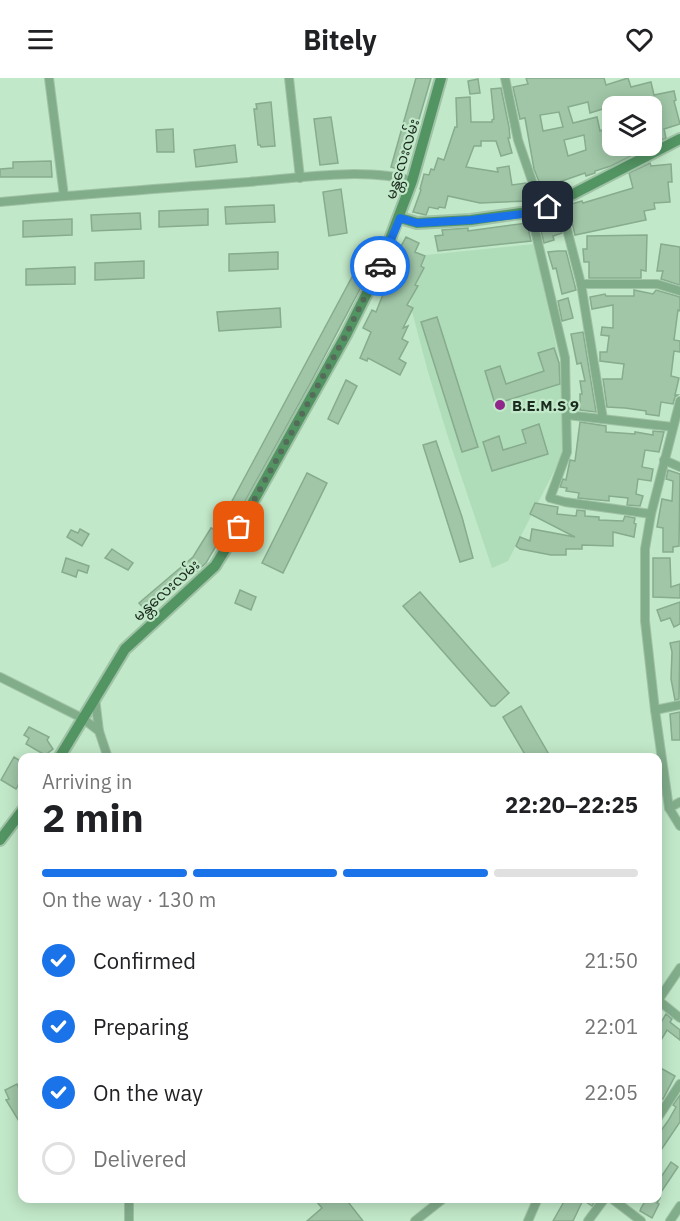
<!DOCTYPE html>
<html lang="en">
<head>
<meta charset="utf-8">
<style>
  :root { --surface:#fff; --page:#f6f6f6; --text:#202124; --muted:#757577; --line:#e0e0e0; --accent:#1a73e8 }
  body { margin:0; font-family:"IBM Plex Sans","Noto Sans Myanmar",sans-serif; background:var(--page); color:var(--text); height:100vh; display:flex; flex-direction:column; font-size:22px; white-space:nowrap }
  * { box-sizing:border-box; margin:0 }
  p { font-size:20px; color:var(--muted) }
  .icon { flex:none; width:33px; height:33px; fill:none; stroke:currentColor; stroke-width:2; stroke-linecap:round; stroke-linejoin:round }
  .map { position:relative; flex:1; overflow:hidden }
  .side { position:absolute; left:18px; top:675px; width:644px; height:450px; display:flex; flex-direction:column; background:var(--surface); border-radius:12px; box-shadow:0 3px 15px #0003 }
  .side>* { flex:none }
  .tools { position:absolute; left:602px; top:18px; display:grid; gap:12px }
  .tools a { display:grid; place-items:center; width:60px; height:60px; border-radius:12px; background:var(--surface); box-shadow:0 3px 15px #0003; font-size:30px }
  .pin { position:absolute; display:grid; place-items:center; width:51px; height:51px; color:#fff; margin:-26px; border-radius:12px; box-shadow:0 3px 9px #0006 }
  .courier { position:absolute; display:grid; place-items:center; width:60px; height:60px; margin:-30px; border:4px solid #1a73e8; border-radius:50%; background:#fff; color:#222; box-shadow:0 2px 8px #0007 }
  .headline em { font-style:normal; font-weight:700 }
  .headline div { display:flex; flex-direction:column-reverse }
  .headline { display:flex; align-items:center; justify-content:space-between; height:102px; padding:0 24px }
  h1 { font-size:39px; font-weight:700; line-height:45px }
  .bar { display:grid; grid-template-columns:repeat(4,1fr); gap:9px 6px; align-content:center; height:72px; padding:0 24px }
  .bar i { height:8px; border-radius:4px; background:var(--line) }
  .bar .selected { background:var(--accent) }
  .bar p { grid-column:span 4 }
  ol { padding:0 24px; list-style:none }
  li { display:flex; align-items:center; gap:18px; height:66px }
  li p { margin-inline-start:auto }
  li .icon { padding:6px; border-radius:50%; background:var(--accent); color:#fff; stroke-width:4 }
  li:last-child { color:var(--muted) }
  li i { width:33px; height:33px; border:3px solid var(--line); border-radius:50% }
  header { display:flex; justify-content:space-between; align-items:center; height:78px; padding:0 24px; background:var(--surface); font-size:27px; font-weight:700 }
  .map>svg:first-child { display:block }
  .built { fill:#b0ddb9 }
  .building { fill:#a0c6a7; stroke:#86ab8d; stroke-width:1.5; fill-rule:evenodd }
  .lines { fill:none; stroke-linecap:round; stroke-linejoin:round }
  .street-casing { stroke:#a0c2a6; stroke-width:10 }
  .secondary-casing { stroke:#a0c2a6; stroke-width:14 }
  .street { stroke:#82ad8b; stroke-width:8 }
  .secondary { stroke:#539463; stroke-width:10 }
  .done { stroke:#556c5a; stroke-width:6; stroke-dasharray:0 10.8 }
  .route { stroke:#1a73e8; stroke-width:8 }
  .poi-dot { fill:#90268a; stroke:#c1e8c8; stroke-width:2 }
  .labels { text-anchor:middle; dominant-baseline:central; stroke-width:4.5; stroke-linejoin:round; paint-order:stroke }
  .street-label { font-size:15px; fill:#1b2a1e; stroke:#c1e8c8 }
  .poi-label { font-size:15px; font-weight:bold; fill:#1b2a1e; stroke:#c1e8c8; text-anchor:start }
</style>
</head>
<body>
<header><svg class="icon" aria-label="menu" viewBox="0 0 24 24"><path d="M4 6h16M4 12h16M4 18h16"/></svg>Bitely<svg class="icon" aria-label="heart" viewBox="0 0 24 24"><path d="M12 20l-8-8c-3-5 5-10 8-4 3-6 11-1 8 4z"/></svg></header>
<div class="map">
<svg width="680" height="1143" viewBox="0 0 680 1143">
  <rect width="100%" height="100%" fill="#c1e8c8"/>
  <path class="built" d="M534,166L561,290L564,374L508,483L492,490L448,359L428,294L410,226L426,177Z"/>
  <g class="building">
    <path d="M416,0H431L404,93L391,89Z"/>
    <path d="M526,0H604L606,7L628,0L631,9L651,4L654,17L674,13L676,22L674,23L680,46L664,51L666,60L651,66V28H626L625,24L590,35L588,24L568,29L573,45L597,39L600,53L612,48V68H644L645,71L611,88L595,93V95L586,98L585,95L559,104L561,114L546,121L534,91L525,40L520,41L513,9L528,6ZM559,34L563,49L543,53L540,37ZM584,57L586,72L568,78L564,62Z"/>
    <path d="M478,1L480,15L470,16L468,3Z"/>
    <path d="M501,10L509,49L510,60H508L512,75L501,78L496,63H481V68H474L466,89L498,94L497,90L509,88L512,107L526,105L531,117L527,118L528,123L480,125L448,118L445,130L439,129L438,131L429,129L426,137L413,134L421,112L420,111L424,96L429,97L431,91L434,92L438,80L444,82L455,49H457L456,20L470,19L471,44H492V42L494,41L491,11Z"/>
    <path d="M271,24L275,68L261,69L260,67H258L254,31H257L256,26Z"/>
    <path d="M331,39L338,85L320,87L314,41Z"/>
    <path d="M173,51L174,74H157L156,52Z"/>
    <path d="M235,67L237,84L196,89L194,72Z"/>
    <path d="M51,83L52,99H0V91L13,90V84Z"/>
    <path d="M650,85L651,88L671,86L672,104H668L670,124L654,125L655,131L644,133L646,142L575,157L568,127L582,123L583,125L633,110L629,95Z"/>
    <path d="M341,111L347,155L329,158L323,114Z"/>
    <path d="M274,127L275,144L226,146L225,129Z"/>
    <path d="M208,131V147L159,149V133Z"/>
    <path d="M140,135L141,151L92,153L91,137Z"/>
    <path d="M547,138L549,145L558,142L562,155L553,158L554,162L544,165L538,140Z"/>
    <path d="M72,141V157L23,159V143Z"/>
    <path d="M527,145L531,163L438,173L435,158L443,157L442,152L468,150V153Z"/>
    <path d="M647,157L646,193L641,192V200H589V184H584L583,171H587V158Z"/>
    <path d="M406,159L419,165L415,174L425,178L421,188L424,190L415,207L418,208L407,227L413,230L403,250L408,248L402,261L408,264L399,281L406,285L400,297L368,280L367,283L360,280L371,254L363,250L372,232L376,234L384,214L387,215L397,195L389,191Z"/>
    <path d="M661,166L680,169V207L661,201L663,193H657Z"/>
    <path d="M558,173H566L576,212L562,216L556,190L553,191L548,174Z"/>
    <path d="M278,174V191L229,193V176Z"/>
    <path d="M144,183V200L95,202V185Z"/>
    <path d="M360,184L371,190L311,304L233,445L225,457L223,456L206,485L197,493L195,491L147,534L139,525L193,479L211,450L214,451L223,437L224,438Z"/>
    <path d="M75,189V206L26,207V191Z"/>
    <path d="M634,212L653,216L656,212L680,219V233L678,232L674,262L680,263V274L674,273L671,298L679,300L675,317H678L675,319L673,326L661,324L659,338L646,336V333L625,330L607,329L603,301H622L624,286L600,283V274H607L609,258L601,257L602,249L613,250V227L592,231L590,219L605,216L606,218H634Z"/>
    <path d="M568,220L573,240L562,243L558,223Z"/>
    <path d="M280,230L281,249L219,253L217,234Z"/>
    <path d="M437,239L478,369L462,374L421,244Z"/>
    <path d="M583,254L596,334L580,332V316H582L580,303H585L581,285L577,286L571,256Z"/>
    <path d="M554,270L559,285L560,306L495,326L485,293L500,288L506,306L544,293L538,275Z"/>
    <path d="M346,302L357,308L338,346L328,341Z"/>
    <path d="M580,344L606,348V354L635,356V354L653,357V353L664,354L659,374L645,372L642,389L653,391L651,403L638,401L636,416L643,418L640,428L627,427L628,420L609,418V423L578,420L579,415L566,413L567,410L560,409L563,401L566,402L570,382L575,383Z"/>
    <path d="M539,346L548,376L492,393L483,364L499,358L503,372L526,365L522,352Z"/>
    <path d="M436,363L462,439L473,480L460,484L423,367Z"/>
    <path d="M668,392L680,396L679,468L673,469V474H663V450L657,449L662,421L672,423L673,403L666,401Z"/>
    <path d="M307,395L327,405L283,495L262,485Z"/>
    <path d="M535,425L558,429L557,436L576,438L577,432L585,433V438L599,439V442L623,443L625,438L635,440L634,445L636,446L634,459L613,454V468L582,467V471H566V477H551L520,471L516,468L520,459L530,463L532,451L575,459L530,436Z"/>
    <path d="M80,451L89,456L82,468L67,459L71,452L78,455Z"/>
    <path d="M112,471L133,485L128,492L105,480Z"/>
    <path d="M66,480L89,488L87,495L78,492L76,499L62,494Z"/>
    <path d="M653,480H670L671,509L680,506V520L653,519Z"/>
    <path d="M240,512L256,519L251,532L235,525Z"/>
    <path d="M420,514L509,615L495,628H491L403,528Z"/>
    <path d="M680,524V546L674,549L670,540L661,543L657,532Z"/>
    <path d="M680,563L679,621L675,622L671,601L672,574L670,565Z"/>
    <path d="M521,628L551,680H527L503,639Z"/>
    <path d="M680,634V662H672L670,636Z"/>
    <path d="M29,649L49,659L47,662L53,671L45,677L26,666L29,660L24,657Z"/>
    <path d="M14,679L22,684V700L16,711L1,702Z"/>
    <path d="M666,936L672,941L670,944L680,952V962L667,952L657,969V951Z"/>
    <path d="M657,988L675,998L663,1021L657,1018Z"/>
    <path d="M17,1006L22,1017V1048L6,1022L9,1021L5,1012Z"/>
    <path d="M680,1017V1044L657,1078V1058L668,1043L676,1029L673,1027Z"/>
    <path d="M671,1084L678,1089L657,1120H660L657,1125L659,1126L652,1140L640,1133L641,1130L647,1120H657V1105Z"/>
    <path d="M322,1120H330L332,1124L336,1120H345L363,1143H307L322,1130L317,1124Z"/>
    <path d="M566,1120H597L592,1128L583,1122L573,1143H553Z"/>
  </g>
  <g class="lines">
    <g class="street-casing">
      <g id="street">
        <path d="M49,0L64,118"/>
        <path d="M289,0L300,100"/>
        <path d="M505,0L518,62L542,132"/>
        <path d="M0,124C83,116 166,110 249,104C298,100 366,89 412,103"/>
        <path d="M560,124L581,206L603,341"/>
        <path d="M531,135L565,280L567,374L550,420L565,424L651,436"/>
        <path d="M581,206H657L680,213"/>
        <path d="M680,323L651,436L645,471V543L655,632L669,730L680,748"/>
        <path d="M567,337L673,349"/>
        <path d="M664,382L680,389"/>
        <path d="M0,599L82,640L99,653"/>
        <path d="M95,620L99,653L108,680"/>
        <path d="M655,632L680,627"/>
        <path d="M669,730L680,724"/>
        <path d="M658,922L680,940"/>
        <path d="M657,924L680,890"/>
        <path d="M657,1041L680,1006"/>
        <path d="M129,1120V1143"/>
        <path d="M611,1120L641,1143"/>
        <path d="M415,1143L444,1120"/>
        <path d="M528,1143L538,1120"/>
        <path d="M588,1143L605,1120"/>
        <path d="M670,1143L680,1128"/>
      </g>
    </g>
    <g class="secondary-casing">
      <g id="secondary">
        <path d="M400,140L417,145L471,142L542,132L680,61"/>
        <path d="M59,680L125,571L215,488L239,449L346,257L378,193L412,103L441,0"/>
        <path d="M0,762L22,733"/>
      </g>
    </g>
    <use href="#street" class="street"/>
    <use href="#secondary" class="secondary"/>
  </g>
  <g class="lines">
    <path class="done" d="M239,449L346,257L380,188"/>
    <path class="route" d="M380,188L400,140L417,145L471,142L531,135L548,129"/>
  </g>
  <circle class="poi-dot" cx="500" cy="327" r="6"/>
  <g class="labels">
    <g class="street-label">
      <text transform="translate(402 81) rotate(-73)">မန္တလေးလမ်း</text>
      <text transform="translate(166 512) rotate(-42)">မန္တလေးလမ်း</text>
    </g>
    <g class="poi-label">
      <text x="512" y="327">B.E.M.S 9</text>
    </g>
  </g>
</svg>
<div class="tools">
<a><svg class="icon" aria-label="layers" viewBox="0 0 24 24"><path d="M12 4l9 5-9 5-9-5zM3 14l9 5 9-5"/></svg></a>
</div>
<div class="pin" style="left:239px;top:449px;background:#ea580c"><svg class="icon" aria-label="bag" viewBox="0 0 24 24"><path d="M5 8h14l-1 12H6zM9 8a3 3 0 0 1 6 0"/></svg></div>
<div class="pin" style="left:548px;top:129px;background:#1f2937"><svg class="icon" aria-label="home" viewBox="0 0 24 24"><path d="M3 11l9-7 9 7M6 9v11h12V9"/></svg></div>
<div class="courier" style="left:380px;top:188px"><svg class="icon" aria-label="car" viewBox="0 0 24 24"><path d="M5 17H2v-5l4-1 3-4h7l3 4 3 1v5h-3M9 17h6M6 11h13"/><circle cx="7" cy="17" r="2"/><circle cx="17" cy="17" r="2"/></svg></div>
<section class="side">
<div class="headline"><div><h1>2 min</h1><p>Arriving in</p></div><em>22:20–22:25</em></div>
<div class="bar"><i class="selected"></i><i class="selected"></i><i class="selected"></i><i></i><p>On the way · 130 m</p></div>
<ol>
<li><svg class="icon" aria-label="check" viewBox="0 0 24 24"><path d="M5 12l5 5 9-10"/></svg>Confirmed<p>21:50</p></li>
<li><svg class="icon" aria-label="check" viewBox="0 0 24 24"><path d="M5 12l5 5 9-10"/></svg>Preparing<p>22:01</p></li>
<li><svg class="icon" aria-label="check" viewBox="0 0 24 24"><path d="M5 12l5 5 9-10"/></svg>On the way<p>22:05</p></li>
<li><i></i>Delivered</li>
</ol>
</section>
</div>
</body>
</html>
